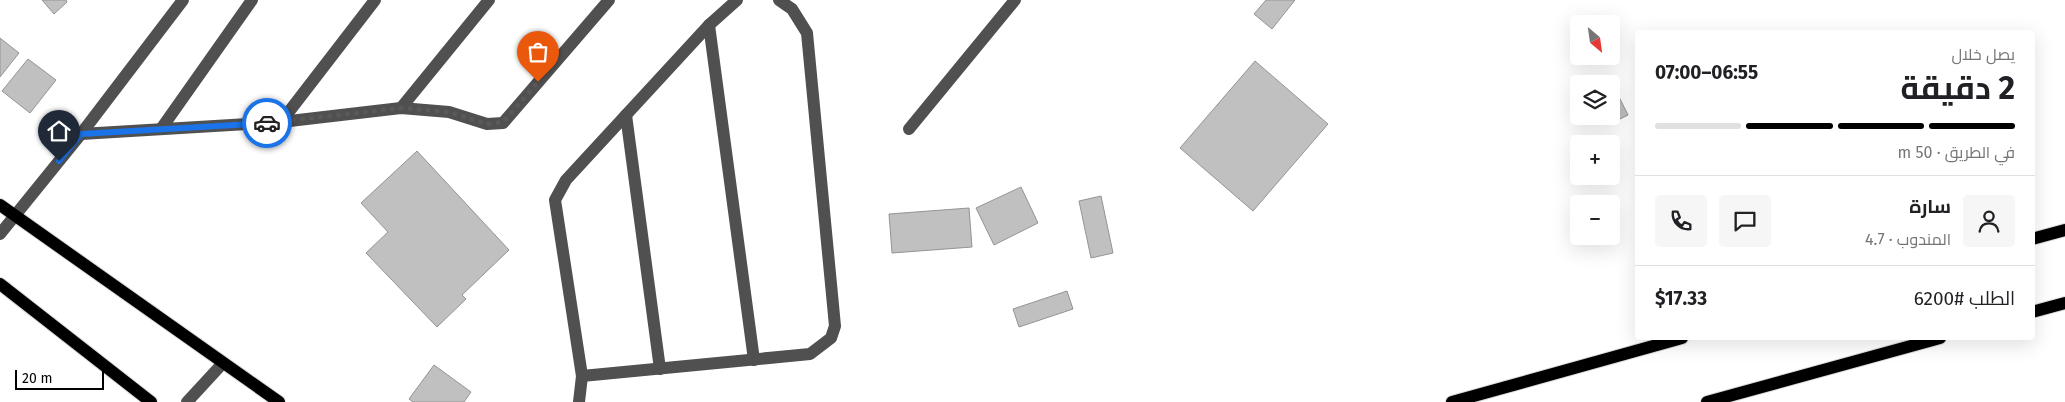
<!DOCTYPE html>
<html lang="ar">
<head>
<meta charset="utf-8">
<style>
  :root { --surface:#fff; --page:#f6f6f6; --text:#202124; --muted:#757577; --line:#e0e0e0; --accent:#000 }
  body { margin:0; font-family:"Fira Sans",Cairo,sans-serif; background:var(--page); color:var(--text); direction:rtl; height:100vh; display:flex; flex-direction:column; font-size:19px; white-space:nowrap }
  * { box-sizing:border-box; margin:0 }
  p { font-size:16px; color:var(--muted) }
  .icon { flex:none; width:28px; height:28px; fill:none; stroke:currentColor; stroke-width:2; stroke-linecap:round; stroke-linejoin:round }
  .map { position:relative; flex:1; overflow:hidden; direction:ltr }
  .details { position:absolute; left:1635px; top:30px; width:400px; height:310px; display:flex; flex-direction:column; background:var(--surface); border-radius:5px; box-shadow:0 5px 20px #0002; direction:rtl }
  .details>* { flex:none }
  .needle { width:32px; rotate:151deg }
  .buttons { position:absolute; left:1570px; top:15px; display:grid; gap:10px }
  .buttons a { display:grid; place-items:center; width:50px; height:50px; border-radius:5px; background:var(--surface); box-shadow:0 5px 20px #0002; font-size:25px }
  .scale { position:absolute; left:15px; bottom:12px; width:89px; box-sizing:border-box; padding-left:5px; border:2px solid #000; border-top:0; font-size:14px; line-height:18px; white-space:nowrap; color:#000; -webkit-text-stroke:4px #fff; paint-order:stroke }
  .pin { position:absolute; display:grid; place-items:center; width:42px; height:42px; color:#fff; margin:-51px -21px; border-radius:50% 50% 50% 0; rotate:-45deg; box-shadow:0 0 5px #0007 }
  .pin .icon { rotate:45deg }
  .courier { position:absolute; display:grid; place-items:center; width:50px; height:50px; margin:-25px; border:4px solid #1a73e8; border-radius:50%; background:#fff; color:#222; box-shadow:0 1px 6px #0007 }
  .overview em { font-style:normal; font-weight:700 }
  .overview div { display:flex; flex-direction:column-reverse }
  .overview { display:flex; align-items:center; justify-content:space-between; height:85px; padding:0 20px }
  h1 { font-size:32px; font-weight:700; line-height:38px }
  .bar { display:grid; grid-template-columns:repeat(4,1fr); gap:8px 5px; align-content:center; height:60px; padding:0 20px }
  .bar i { height:6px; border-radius:4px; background:var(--line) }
  .bar .selected { background:var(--accent) }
  .bar p { grid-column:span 4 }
  .line { display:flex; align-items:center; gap:12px; padding:0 20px; border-top:1px solid var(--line) }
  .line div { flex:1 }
  .round { display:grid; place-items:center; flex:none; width:52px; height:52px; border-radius:5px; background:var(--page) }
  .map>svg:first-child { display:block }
  .building { fill:#c0c0c0; stroke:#949494 }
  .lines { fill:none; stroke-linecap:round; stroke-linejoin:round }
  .major-casing { stroke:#dbdbdb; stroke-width:14 }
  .minor { stroke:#505050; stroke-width:12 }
  .major { stroke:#000; stroke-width:12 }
  .done { stroke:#595959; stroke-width:5; stroke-dasharray:0 9 }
  .route { stroke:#1a73e8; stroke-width:6 }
</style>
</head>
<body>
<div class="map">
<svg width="2065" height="402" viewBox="0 0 2065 402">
  <rect width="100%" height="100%" fill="#fff"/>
  <g class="building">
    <path d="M42,0H66L67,2L54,14Z"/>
    <path d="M1266,0H1295L1272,29L1254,14Z"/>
    <path d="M0,38L19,53L0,77Z"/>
    <path d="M28,59L56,80L30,113L2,91Z"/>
    <path d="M1255,61L1328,124L1253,211L1180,148Z"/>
    <path d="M1618,95L1628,115L1610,124L1606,116H1611V98Z"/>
    <path d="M417,151L509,250L462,295L466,299L437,327L366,253L388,232L361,203Z"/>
    <path d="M1021,187L1038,223L994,245L976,208Z"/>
    <path d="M1101,196L1113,253L1091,258L1079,201Z"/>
    <path d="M969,208L972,247L892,253L889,214Z"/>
    <path d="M1067,291L1073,309L1019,327L1013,309Z"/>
    <path d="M434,365L471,392L464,402H413L409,399Z"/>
  </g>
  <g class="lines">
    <g class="major-casing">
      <g id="major">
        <path d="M0,205L279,402"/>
        <path d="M2032,239L2065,230"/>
        <path d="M0,284L151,402"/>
        <path d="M2032,312L2065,303"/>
        <path d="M1452,402L1682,338"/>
        <path d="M1707,402L1940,338"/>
      </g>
    </g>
    <g class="minor">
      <path d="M709,25L754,360"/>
      <path d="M401,108L489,0"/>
      <path d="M626,115L660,369"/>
      <path d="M281,122L375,0"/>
      <path d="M161,129L252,0"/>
      <path d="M909,129L1015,0"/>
      <path d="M81,134L281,122L401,108L449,112L487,124L503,123L609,0"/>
      <path d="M0,234L81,134L183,0"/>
      <path d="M582,376L810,354L831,338L835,326L807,33L792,9L779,0"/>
      <path d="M187,402L223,363"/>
      <path d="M579,402L582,376L555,200L566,180L709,25L737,0"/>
    </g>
    <use href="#major" class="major"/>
  </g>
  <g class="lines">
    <path class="done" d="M267,123L401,108L449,112L487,124L503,122L538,82"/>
    <path class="route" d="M59,161L81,134L267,123"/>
  </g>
</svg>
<div class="buttons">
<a><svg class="needle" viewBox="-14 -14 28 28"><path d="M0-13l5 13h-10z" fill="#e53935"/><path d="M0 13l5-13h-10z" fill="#757577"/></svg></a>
<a><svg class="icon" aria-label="layers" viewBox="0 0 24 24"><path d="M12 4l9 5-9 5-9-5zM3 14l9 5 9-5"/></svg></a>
<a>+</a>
<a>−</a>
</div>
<div class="scale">20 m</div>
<div class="pin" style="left:538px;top:82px;background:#ea580c"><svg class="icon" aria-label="bag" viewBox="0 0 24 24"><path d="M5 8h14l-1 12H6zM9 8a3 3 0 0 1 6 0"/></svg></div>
<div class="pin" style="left:59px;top:161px;background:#1f2937"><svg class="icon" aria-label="home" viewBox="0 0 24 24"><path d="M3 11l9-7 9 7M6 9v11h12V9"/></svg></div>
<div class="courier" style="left:267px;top:123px"><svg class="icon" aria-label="car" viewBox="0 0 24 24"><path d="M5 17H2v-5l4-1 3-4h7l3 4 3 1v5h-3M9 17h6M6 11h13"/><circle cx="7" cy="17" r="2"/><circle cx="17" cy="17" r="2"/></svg></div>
<section class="details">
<div class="overview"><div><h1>2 دقيقة</h1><p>يصل خلال</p></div><em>06:55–07:00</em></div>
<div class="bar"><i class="selected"></i><i class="selected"></i><i class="selected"></i><i></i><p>في الطريق · 50 m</p></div>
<div class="line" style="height:90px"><a class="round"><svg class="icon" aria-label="person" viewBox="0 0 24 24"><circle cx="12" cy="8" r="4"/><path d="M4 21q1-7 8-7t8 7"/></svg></a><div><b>سارة</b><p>المندوب · 4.7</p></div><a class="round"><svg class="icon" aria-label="chat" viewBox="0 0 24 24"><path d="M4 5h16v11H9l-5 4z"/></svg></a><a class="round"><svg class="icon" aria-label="phone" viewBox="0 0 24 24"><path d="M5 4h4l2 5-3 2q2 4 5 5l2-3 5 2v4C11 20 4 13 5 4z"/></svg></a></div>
<div class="line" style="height:65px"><div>الطلب #6200</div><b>$17.33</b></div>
</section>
</div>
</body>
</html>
